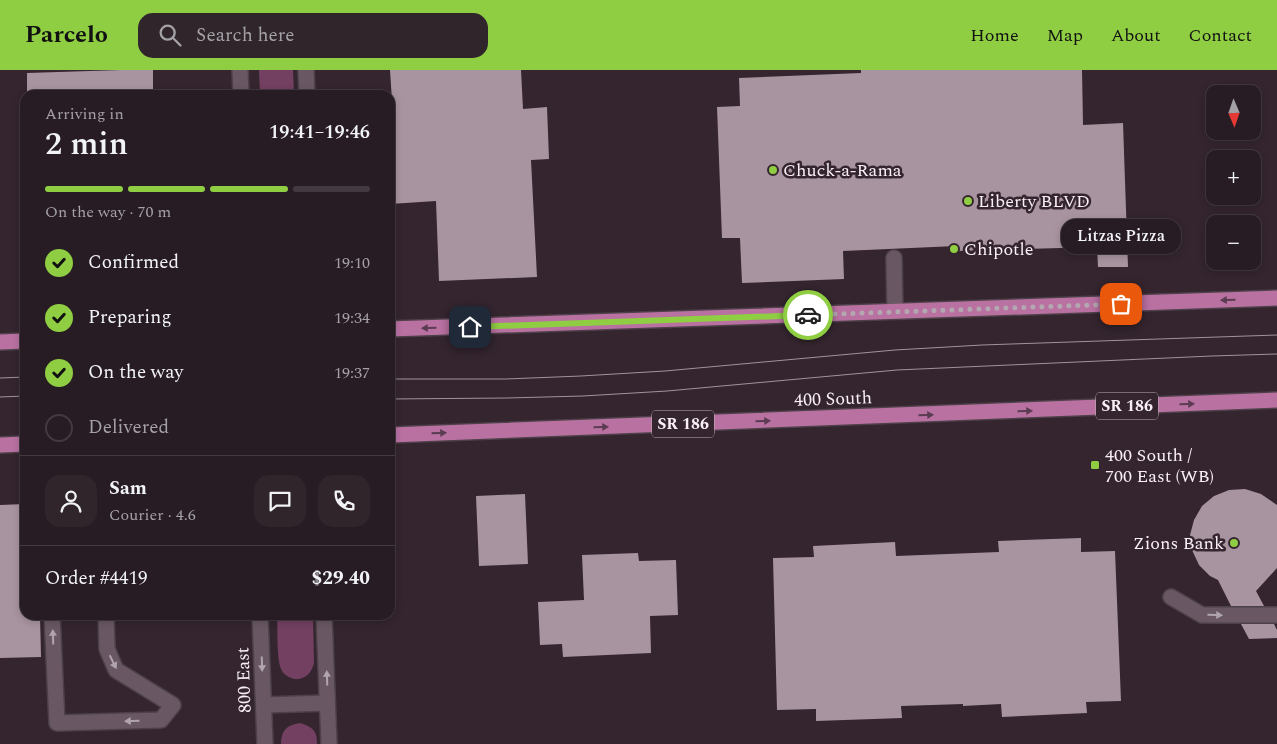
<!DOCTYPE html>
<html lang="en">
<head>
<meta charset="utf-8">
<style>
  :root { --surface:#271c23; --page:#2f252b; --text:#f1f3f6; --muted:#a4a1a6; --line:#433a41; --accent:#8fcd42 }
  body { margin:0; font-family:Spectral,serif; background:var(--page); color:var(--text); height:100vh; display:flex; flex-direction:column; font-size:19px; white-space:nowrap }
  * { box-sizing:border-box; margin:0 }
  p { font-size:16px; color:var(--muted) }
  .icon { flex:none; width:28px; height:28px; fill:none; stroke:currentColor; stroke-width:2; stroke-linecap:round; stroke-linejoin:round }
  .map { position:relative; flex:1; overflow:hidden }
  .drawer { position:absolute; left:20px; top:20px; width:375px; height:530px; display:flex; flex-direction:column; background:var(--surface); border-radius:15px; box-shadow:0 2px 8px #0003,0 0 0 1px var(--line) }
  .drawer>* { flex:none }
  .needle { width:32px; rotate:178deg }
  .fabs { position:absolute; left:1206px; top:15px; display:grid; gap:10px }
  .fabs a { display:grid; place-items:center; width:55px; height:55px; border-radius:10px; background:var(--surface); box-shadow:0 2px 8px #0003,0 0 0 1px var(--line); font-size:25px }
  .pin { position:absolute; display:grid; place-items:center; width:42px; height:42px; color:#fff; margin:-21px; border-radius:10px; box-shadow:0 2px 8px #0006 }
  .courier { position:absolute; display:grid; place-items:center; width:50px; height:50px; margin:-25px; border:4px solid #8fcd42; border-radius:50%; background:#fff; color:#222; box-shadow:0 1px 6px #0007 }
  .bubble { position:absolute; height:35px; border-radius:15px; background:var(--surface); box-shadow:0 2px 8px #0003,0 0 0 1px var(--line); font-size:16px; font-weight:600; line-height:35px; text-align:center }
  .headline em { font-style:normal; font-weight:600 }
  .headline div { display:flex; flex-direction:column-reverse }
  .headline { display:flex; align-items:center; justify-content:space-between; height:85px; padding:0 25px }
  h1 { font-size:32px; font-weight:600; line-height:38px }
  .bar { display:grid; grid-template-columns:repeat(4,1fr); gap:8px 5px; align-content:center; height:60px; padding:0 25px }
  .bar i { height:6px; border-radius:4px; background:var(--line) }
  .bar .active { background:var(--accent) }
  .bar p { grid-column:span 4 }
  .line { display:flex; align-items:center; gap:12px; padding:0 25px; border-top:1px solid var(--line) }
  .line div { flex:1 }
  .round { display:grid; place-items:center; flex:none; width:52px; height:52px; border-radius:15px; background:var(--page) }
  ol { padding:0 25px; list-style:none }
  li { display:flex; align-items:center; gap:15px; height:55px }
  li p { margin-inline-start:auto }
  li .icon { padding:5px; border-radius:50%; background:var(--accent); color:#111; stroke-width:4 }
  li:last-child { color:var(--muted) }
  li i { width:28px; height:28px; border:2px solid var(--line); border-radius:50% }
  header { display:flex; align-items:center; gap:30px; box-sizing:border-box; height:70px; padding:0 25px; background:var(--accent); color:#111 }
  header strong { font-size:24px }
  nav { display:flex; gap:28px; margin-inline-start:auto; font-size:18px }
  .search { width:350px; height:45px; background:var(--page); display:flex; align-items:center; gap:12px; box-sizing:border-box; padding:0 18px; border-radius:15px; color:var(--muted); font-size:19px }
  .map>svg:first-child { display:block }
  .green { fill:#734062 }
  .building { fill:#a894a0 }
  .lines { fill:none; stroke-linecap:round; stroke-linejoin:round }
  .minor-casing { stroke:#4d4048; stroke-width:18 }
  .major-casing { stroke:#4d4048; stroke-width:18 }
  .minor { stroke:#695863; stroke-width:15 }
  .major { stroke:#b971a2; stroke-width:15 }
  .tram { stroke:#a0949c; stroke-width:1 }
  .oneway { fill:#5c3c52 }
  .oneway2 { fill:#b1a4ac }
  .done { stroke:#b4a8b0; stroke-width:5; stroke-dasharray:0 9 }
  .route { stroke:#8fcd42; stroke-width:6 }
  .poi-dot { fill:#8fcd42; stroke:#34252f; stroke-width:2 }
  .labels { text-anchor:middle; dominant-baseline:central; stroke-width:5; stroke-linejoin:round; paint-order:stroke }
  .shield { fill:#34252f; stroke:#beb2ba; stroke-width:1 }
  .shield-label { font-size:16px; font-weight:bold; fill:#f9eff5 }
  .poi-label { font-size:18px; fill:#f9eff5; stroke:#34252f; text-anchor:start }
  .street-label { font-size:18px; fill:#f9eff5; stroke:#34252f }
</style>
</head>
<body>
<header>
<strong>Parcelo</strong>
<div class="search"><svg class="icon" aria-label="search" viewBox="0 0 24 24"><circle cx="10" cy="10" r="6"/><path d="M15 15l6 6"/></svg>Search here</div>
<nav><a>Home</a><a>Map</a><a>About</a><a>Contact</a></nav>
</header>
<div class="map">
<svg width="1277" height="674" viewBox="0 0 1277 674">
  <rect width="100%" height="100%" fill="#34252f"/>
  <g class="green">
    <path d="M259,0H293L294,25H260Z"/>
    <path d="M277,545H313L314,593C312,601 308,607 299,609C293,610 285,606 282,601C276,591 278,558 277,545Z"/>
    <path d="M300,653C313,657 317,661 317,674H281C281,660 287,655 300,653Z"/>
  </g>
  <g class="building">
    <path d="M121,0H153V25H27V3Z"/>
    <path d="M390,0H521L523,39L547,37L549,89L531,90L537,207L439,211L436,131L390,134V74H392L391,46H393Z"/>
    <path d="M861,0H1082L1083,55L1123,53L1128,197H1098L1097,177L957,181L956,176L843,181L844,209L742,213L740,168H722L717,37L740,36L739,8L861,3Z"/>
    <path d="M1245,419L1261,424L1277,435V498L1256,521L1264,536H1231L1218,510L1210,506L1199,495L1192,480L1190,465L1194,450L1202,436L1214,426L1229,420Z"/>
    <path d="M525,424L528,494L479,496L476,426Z"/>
    <path d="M25,434V545H40L41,587L0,588V435Z"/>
    <path d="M1081,468V482L1115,481L1121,631L1086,632L1087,643L1002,647L1001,634L963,636V634L901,636L902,648L816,651V639L777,640L773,488L814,487L813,476L895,472L896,486L999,482L998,471Z"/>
    <path d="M638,483L639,491L676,490L678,545L650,546L651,583L563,587L562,574L540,575L538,532L584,530L582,485Z"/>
    <path d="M1241,554H1274L1277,560V568L1249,569Z"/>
  </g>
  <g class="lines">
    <g class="minor-casing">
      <g id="minor">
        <path d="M240,0L241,25"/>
        <path d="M306,0L307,25"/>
        <path d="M894,188L895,241"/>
        <path d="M1171,527L1202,545H1277"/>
        <path d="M52,545L57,653L161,650L173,635L116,600L107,579L106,545"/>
        <path d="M260,545L265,674"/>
        <path d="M324,545L329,674"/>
        <path d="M264,635L327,633"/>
      </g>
    </g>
    <g class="major-casing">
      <g id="major">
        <path d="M390,259L1277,228"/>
        <path d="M0,272L25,271"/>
        <path d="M390,365L1277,330"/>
        <path d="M0,375L25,374"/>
      </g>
    </g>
    <use href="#minor" class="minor"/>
    <use href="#major" class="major"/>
    <g class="tram">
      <path d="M0,308L25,307"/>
      <path d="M390,309H506L581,306L665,301L895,280L982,275L1277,265"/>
      <path d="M0,327L25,326"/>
      <path d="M390,329L507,328L583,326L667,321L897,300L1212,286L1277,284"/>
    </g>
  </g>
  <defs><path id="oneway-solid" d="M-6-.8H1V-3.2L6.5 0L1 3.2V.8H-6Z" transform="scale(1.25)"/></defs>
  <g class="oneway">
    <use href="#oneway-solid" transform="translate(1228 230) rotate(178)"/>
    <use href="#oneway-solid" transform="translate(429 258) rotate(178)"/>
    <use href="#oneway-solid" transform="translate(1187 334) rotate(-2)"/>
    <use href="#oneway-solid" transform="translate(1025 341) rotate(-2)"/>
    <use href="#oneway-solid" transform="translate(926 345) rotate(-2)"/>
    <use href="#oneway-solid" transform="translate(763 351) rotate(-2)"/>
    <use href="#oneway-solid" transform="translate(601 357) rotate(-2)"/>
    <use href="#oneway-solid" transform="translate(439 363) rotate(-2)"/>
  </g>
  <g class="oneway2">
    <use href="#oneway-solid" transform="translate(1215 545) rotate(1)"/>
    <use href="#oneway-solid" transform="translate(53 567) rotate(-92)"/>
    <use href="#oneway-solid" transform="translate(113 592) rotate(64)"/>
    <use href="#oneway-solid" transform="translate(262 594) rotate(88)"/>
    <use href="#oneway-solid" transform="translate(327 608) rotate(-92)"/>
    <use href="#oneway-solid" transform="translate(132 651) rotate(178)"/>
  </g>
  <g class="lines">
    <path class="done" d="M808,245L1121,234"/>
    <path class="route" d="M470,257L808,245"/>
  </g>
  <g class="poi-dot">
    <circle cx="773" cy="100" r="5"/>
    <circle cx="968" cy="131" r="5"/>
    <circle cx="954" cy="179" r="5"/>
    <rect x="1090" y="390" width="10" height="10" rx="2.5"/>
    <circle cx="1234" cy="473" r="5"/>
  </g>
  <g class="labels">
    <g class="shield">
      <rect x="1096" y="322.5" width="62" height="27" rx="4"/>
      <rect x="652" y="340.5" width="62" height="27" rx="4"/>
    </g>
    <g class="shield-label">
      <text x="1127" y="336">SR 186</text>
      <text x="683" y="354">SR 186</text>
    </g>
    <g class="poi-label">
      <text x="783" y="100">Chuck-a-Rama</text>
      <text x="978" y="131">Liberty BLVD</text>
      <text x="964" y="179">Chipotle</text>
      <text x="1105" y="385">400 South /<tspan x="1105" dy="21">700 East (WB)</tspan></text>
      <text x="1224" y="473" text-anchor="end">Zions Bank</text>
    </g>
    <g class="street-label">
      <text transform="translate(833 329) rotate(-2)">400 South</text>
      <text transform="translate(244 610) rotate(-92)">800 East</text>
    </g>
  </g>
</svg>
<div class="fabs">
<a><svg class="needle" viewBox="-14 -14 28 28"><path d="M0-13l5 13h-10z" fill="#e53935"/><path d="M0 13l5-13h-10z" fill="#a4a1a6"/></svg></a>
<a>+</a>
<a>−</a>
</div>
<div class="pin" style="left:1121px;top:234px;background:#ea580c"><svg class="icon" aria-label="bag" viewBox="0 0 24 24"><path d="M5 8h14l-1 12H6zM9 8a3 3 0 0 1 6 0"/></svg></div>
<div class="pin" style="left:470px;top:257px;background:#1f2937"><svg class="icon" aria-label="home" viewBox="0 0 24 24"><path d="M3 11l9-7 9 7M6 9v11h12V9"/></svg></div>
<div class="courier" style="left:808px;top:245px"><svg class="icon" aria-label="car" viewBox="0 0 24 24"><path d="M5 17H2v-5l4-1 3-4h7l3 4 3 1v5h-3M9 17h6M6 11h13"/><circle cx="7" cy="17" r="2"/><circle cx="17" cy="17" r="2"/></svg></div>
<div class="bubble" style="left:1061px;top:149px;width:120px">Litzas Pizza</div>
<section class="drawer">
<div class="headline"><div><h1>2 min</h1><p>Arriving in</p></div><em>19:41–19:46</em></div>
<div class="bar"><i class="active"></i><i class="active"></i><i class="active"></i><i></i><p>On the way · 70 m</p></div>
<ol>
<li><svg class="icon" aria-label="check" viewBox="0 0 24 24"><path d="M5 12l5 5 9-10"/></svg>Confirmed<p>19:10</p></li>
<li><svg class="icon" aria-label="check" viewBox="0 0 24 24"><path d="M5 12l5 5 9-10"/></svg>Preparing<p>19:34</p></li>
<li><svg class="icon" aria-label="check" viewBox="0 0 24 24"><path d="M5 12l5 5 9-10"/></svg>On the way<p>19:37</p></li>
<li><i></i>Delivered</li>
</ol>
<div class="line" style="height:90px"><a class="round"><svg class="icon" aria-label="person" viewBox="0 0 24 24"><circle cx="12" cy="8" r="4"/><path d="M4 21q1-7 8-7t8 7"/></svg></a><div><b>Sam</b><p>Courier · 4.6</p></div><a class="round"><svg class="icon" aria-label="chat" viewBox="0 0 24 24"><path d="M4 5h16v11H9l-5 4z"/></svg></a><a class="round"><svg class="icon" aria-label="phone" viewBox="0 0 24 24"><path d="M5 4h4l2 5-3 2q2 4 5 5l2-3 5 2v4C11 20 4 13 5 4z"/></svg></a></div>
<div class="line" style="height:65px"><div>Order #4419</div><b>$29.40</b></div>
</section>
</div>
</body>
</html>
